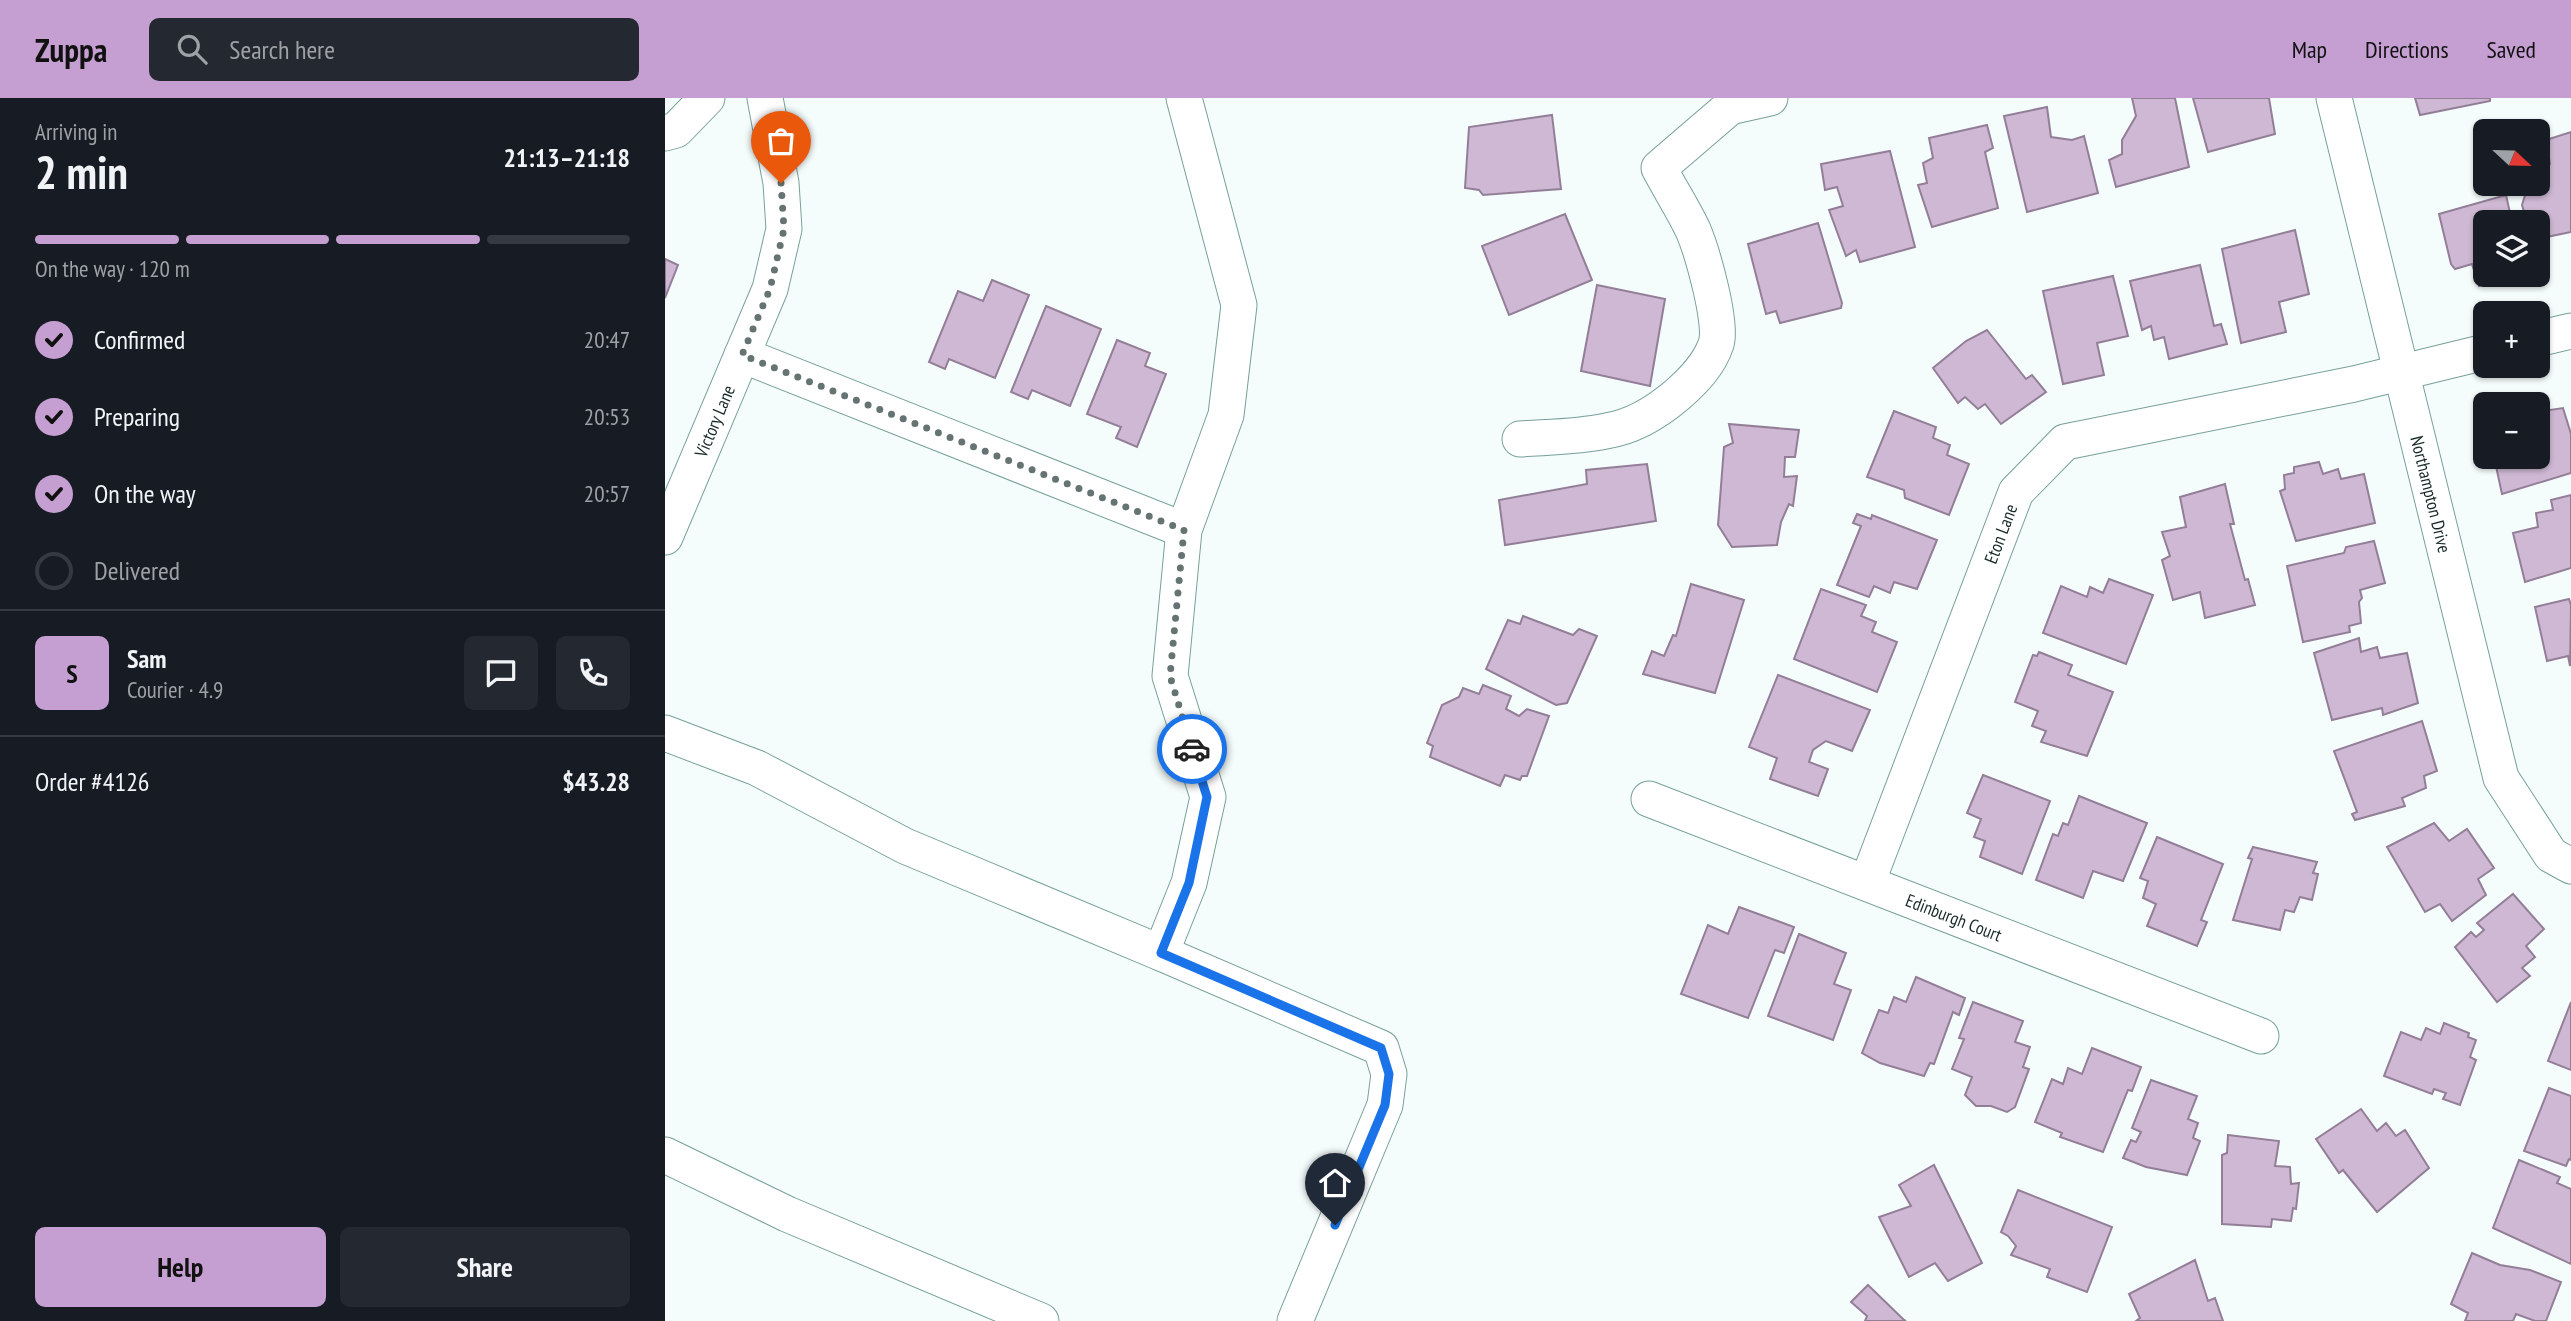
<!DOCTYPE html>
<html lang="en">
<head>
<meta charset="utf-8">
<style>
  :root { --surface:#171b24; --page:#242831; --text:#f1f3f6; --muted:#9ea1a6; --line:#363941; --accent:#c69fd2 }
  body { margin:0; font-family:"PT Sans Narrow",sans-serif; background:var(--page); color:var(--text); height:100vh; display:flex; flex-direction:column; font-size:26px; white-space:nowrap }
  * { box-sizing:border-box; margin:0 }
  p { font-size:23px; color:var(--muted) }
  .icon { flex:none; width:38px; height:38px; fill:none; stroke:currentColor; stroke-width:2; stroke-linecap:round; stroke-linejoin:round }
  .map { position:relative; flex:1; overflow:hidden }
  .details { display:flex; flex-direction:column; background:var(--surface); width:665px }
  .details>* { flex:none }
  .needle { width:46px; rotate:112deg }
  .fabs { position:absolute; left:1808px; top:21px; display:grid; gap:14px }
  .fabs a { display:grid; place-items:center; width:77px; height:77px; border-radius:10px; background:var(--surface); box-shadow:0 2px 5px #0004; font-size:35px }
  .pin { position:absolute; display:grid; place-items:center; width:60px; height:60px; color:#fff; margin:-72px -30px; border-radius:50% 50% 50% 0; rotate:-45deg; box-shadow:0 0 7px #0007 }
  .pin .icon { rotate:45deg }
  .courier { position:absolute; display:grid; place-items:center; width:70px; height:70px; margin:-35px; border:5px solid #1a73e8; border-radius:50%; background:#fff; color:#222; box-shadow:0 2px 9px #0007 }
  .headline em { font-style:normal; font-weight:700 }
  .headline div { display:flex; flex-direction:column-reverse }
  .headline { display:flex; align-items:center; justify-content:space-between; height:119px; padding:0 35px }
  h1 { font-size:46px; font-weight:700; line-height:52px }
  .bar { display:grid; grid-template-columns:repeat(4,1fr); gap:10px 7px; align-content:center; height:84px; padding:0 35px }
  .bar i { height:9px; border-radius:5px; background:var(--line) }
  .bar .current { background:var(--accent) }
  .bar p { grid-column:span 4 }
  .line { display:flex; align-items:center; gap:18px; padding:0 35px; border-top:2px solid var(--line) }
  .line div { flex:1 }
  .round { display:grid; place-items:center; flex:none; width:74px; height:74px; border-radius:10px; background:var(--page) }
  ol { padding:0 35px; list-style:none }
  li { display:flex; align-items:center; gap:21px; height:77px }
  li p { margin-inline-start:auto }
  li .icon { padding:7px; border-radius:50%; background:var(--accent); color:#111; stroke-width:4 }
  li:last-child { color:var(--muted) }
  li i { width:38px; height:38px; border:4px solid var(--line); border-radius:50% }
  .cta { display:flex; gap:14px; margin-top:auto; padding:14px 35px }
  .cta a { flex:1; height:80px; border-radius:10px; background:var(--accent); color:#111; font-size:28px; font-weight:700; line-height:80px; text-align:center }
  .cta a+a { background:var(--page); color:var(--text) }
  header { display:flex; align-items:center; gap:42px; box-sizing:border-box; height:98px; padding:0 35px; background:var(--accent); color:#111 }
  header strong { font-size:33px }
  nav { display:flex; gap:38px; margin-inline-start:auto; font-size:24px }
  .search { width:490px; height:63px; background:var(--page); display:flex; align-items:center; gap:18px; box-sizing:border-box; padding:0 24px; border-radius:10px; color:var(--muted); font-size:26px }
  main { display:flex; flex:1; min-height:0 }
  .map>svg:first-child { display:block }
  .building { fill:#ceb8d3; stroke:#937e98; stroke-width:2 }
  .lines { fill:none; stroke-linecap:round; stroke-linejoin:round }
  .minor-casing { stroke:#77a09a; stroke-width:37 }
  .minor { stroke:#fff; stroke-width:35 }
  .done { stroke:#657372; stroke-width:7; stroke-dasharray:0 12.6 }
  .route { stroke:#1a73e8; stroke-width:9 }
  .labels { text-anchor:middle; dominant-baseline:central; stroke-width:5; stroke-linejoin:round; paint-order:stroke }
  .street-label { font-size:18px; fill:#182927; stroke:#fff }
</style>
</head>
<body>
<header>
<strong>Zuppa</strong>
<div class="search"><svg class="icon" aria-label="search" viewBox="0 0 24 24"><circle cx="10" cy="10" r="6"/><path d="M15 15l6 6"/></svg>Search here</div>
<nav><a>Map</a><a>Directions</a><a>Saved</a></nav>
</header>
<main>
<section class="details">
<div class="headline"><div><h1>2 min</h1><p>Arriving in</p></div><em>21:13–21:18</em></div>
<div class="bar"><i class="current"></i><i class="current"></i><i class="current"></i><i></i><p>On the way · 120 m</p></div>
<ol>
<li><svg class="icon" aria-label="check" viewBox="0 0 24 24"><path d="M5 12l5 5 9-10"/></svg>Confirmed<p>20:47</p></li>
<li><svg class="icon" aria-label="check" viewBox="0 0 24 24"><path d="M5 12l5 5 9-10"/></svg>Preparing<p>20:53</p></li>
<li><svg class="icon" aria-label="check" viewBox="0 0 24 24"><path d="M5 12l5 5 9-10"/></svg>On the way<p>20:57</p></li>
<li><i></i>Delivered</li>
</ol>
<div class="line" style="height:126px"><b class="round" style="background:var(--accent);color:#111">S</b><div><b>Sam</b><p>Courier · 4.9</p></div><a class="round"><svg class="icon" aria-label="chat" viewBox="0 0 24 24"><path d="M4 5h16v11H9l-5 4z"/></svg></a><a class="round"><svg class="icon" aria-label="phone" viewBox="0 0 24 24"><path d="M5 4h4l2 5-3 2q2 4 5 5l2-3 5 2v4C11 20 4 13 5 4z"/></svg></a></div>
<div class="line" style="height:91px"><div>Order #4126</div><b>$43.28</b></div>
<div class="cta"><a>Help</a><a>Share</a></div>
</section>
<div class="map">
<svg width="1906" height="1223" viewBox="0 0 1906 1223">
  <rect width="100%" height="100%" fill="#f5fdfc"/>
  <g class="building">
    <path d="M1467,0H1510L1524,69L1451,89L1444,62L1457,56V42L1471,18Z"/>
    <path d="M1528,0H1604L1610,36L1543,54Z"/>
    <path d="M1750,0H1825V3L1755,17Z"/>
    <path d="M1382,9L1386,39L1407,42L1419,38L1433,95L1362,114L1339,18Z"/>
    <path d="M887,17L896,91L818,97L814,92L800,90L804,29Z"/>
    <path d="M1322,27L1328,50L1320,54L1333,110L1267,129L1253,87L1262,85L1258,65L1268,60L1264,40Z"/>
    <path d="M1906,34V134L1872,141V124H1862L1857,107L1862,91L1861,86H1872V70L1885,66L1881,42Z"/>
    <path d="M1225,53L1250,149L1195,164L1191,152L1181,158L1164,112L1178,108L1172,89L1160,92L1156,66Z"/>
    <path d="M1841,97L1847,124H1820V177H1853L1814,188L1807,166L1790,171L1786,166L1774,116Z"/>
    <path d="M900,116L927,182L844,217L817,148Z"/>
    <path d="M1153,125L1177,205L1176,210L1115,225L1111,213L1101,216L1083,146Z"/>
    <path d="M1630,132L1644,196L1614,204L1621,234L1576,245L1557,151Z"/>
    <path d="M0,161L13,167L0,200Z"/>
    <path d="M1535,167L1549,228L1556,226L1562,246L1504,261L1499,239L1489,242L1486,228L1477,232L1465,183Z"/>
    <path d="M1448,178L1463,238L1432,245L1439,277L1398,286L1378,193Z"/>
    <path d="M327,182L364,197L330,280L284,261L280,271L264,264L293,193L318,203Z"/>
    <path d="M932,187L1000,201L985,288L916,273Z"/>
    <path d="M381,208L436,231L405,308L367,292L363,301L346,294Z"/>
    <path d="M1322,232L1361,281L1367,277L1381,294L1336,326L1320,306L1313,311L1300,299L1293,305L1268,270L1301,243Z"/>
    <path d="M452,242L485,255L480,268L501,276L472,349L451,340L456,329L422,316Z"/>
    <path d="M1880,308L1885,312L1898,310L1906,336V375L1837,396L1829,359H1872V311Z"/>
    <path d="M1229,313L1271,329L1268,340L1285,347L1282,357L1304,366L1284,417L1240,400L1239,392L1202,379Z"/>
    <path d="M1064,326L1134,332L1130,359H1120L1119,379L1132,378L1128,408L1124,406L1116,424L1112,447L1067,449L1053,427L1059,349L1068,345Z"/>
    <path d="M1654,364L1658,376L1673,371L1676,381L1699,376L1710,425L1631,443L1615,393L1620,391L1619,377L1629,375V369Z"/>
    <path d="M982,366L991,423L840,447L834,402L922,386L921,372Z"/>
    <path d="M1560,386L1569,426H1565L1580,482L1583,481L1590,507L1540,520L1535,494L1508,502L1497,462L1505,458L1497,434L1521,429L1515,399Z"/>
    <path d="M1906,397V470L1860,484L1848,435L1873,429L1871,415L1888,412L1886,402Z"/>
    <path d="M1192,416L1206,421L1207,417L1272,442L1252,491L1229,484L1225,495L1209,488L1204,499L1172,487L1196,428L1188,425Z"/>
    <path d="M1709,443L1720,485L1695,492L1697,500L1694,504L1696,525L1684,528L1685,534L1638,544L1622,468L1679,455L1681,449Z"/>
    <path d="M1444,481L1488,497L1461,566L1378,535L1396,488L1422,499L1425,489L1438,495Z"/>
    <path d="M1026,486L1079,502L1050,595L978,576L987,553L999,558L1008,537L1011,538Z"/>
    <path d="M1156,491L1201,507L1196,518L1211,524L1207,534L1232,544L1212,594L1129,561Z"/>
    <path d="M1904,501L1906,507L1905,568L1903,558L1882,563L1870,509Z"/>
    <path d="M858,518L908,537L914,531L932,538L902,605L891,607L821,571L843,522L855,526Z"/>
    <path d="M1694,540L1696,554L1712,549L1715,560L1742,555L1753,605L1718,617L1717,610L1667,622L1649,555Z"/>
    <path d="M1374,554L1407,567L1403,577L1448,594L1422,658L1376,644L1381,633L1367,628L1373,613L1350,604L1368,557L1372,558Z"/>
    <path d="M1113,577L1205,612L1187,653L1161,643L1148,652L1144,664L1163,671L1153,698L1105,681L1112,660L1084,649Z"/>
    <path d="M818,587L846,598L841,611L854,618L862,611L884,618L862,678H857L855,682L840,677L835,688L765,659L768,648L762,645L777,607L794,599L798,590L814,596Z"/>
    <path d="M1757,623L1772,673L1759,678L1761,690L1737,700L1740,708L1690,722L1687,716L1692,714L1669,653Z"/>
    <path d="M1318,677L1385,703L1357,776L1315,759L1320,743L1309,739L1316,721L1302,715Z"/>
    <path d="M1414,698L1482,725L1458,783L1428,773L1418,800L1371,782L1388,736L1393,738L1398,725L1403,727Z"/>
    <path d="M1769,725L1784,743L1802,731L1829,770L1813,781L1821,797L1787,823L1775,806L1760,814L1722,749Z"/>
    <path d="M1492,739L1558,766L1536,822L1542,824L1532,848L1482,828L1491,806L1478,800L1483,783L1475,780Z"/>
    <path d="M1588,749L1652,764L1648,775L1653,776L1647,802L1635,799L1629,814L1620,812L1615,832L1568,822L1587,761L1583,760Z"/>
    <path d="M1848,796L1879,831L1861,848L1870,859L1857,870L1865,878L1832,904L1790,849L1806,834L1811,839L1819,832L1812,825Z"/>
    <path d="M1074,809L1129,829L1119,855L1110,852L1083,920L1016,896L1043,827L1063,836Z"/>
    <path d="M1134,836L1181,855L1169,886L1186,892L1168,942L1103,918Z"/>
    <path d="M1251,879L1300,900L1294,917L1288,914L1269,966L1265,965L1259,978L1215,965L1197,955L1214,912L1223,915L1229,899L1241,904Z"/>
    <path d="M1308,904L1358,923L1350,944L1365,949L1358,969L1364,971L1350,1009L1342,1014L1326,1008H1311L1300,997L1307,979L1287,971L1299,941L1294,940Z"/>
    <path d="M1906,904V972L1883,963Z"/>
    <path d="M1779,925L1804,935L1803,939L1811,942L1805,959L1811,962L1795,1007L1778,1001L1781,995L1769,991L1767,996L1719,978L1736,934L1756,942L1761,930L1775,936Z"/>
    <path d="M1427,950L1476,969L1467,993L1463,992L1438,1054L1395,1039L1397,1035L1370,1024L1387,981L1398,986L1403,970L1417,976Z"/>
    <path d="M1486,982L1532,998L1523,1021L1533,1025L1528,1040L1535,1043L1522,1077L1481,1069L1458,1060L1466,1042L1471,1044L1476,1034L1467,1030Z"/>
    <path d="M1884,990L1906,998V1062L1904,1061L1901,1068L1859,1053Z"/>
    <path d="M1696,1011L1712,1033L1721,1025L1731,1038L1740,1032L1764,1070L1712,1114L1678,1072L1674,1075L1651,1041Z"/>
    <path d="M1563,1037L1614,1043L1610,1068L1625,1069L1626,1086L1634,1085L1631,1111L1628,1110L1626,1123L1607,1121L1606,1129L1557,1126V1057L1562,1055Z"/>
    <path d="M1854,1062L1895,1079L1892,1085L1906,1091V1166L1828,1130Z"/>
    <path d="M1269,1067L1317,1165L1283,1183L1270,1165L1244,1179L1214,1119L1246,1108L1234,1087Z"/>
    <path d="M1353,1092L1447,1129L1422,1194L1382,1179L1385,1171L1346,1157L1351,1148L1343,1138L1336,1134Z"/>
    <path d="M1807,1155L1835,1167L1865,1172L1896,1184L1881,1223H1870L1851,1216L1848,1223H1800L1803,1215L1786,1206Z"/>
    <path d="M1530,1162L1543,1203L1550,1200L1558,1223H1471L1475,1220L1464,1196Z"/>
    <path d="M1203,1187L1239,1222L1241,1223H1200L1202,1218L1186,1204Z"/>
  </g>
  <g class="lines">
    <g class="minor-casing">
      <g id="minor">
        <path d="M519,0L574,207L561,317L519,432L505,578L543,699L524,785L496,855L716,950L724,976L720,1007L630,1223"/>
        <path id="s1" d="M1669,0L1836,680L1886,757L1906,768"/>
        <path d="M0,35L11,32L42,0"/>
        <path d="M1872,241L1906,233"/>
        <path d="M77,257L519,432"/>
        <path d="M855,341C883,339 913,339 941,333C967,329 992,314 1012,297C1028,283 1044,267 1051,246C1058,226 1037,153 1028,132C1018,111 1005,91 994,70L1065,9L1105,0"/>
        <path id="s2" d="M0,439L105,191L119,131L116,85L100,0"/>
        <path d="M0,635L92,670L240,748L496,855"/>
        <path id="s3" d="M984,701L1596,938"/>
        <path id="s4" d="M1202,785L1351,394L1400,344L1689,286L1820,254"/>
        <path d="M0,1057L122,1116L376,1223"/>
      </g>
    </g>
    <use href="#minor" class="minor"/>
  </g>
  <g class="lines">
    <path class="done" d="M116,85L119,131L105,191L77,257L519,432L505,578L527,651"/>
    <path class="route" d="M527,651L542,699L524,785L496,855L716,950L724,976L720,1007L670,1127"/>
  </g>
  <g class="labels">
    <g class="street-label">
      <text stroke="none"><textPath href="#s2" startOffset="126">Victory Lane</textPath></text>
      <text stroke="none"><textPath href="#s1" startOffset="408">Northampton Drive</textPath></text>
      <text stroke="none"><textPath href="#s4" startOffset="374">Eton Lane</textPath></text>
      <text stroke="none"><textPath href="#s3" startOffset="327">Edinburgh Court</textPath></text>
    </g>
  </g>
</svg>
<div class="fabs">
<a><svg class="needle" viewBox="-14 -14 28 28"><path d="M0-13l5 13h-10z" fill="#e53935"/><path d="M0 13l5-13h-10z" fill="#9ea1a6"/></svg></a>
<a><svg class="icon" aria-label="layers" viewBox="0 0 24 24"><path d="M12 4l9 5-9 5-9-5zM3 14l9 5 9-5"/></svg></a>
<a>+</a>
<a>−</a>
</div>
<div class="pin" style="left:116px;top:85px;background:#ea580c"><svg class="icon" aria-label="bag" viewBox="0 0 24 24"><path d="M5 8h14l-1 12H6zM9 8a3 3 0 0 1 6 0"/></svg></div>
<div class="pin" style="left:670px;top:1127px;background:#1f2937"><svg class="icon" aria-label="home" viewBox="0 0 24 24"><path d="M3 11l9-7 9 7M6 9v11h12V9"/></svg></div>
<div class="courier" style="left:527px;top:651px"><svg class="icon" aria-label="car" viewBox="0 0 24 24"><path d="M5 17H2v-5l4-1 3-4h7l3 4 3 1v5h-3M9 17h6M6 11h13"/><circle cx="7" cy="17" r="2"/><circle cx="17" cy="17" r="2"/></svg></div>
</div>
</main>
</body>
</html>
